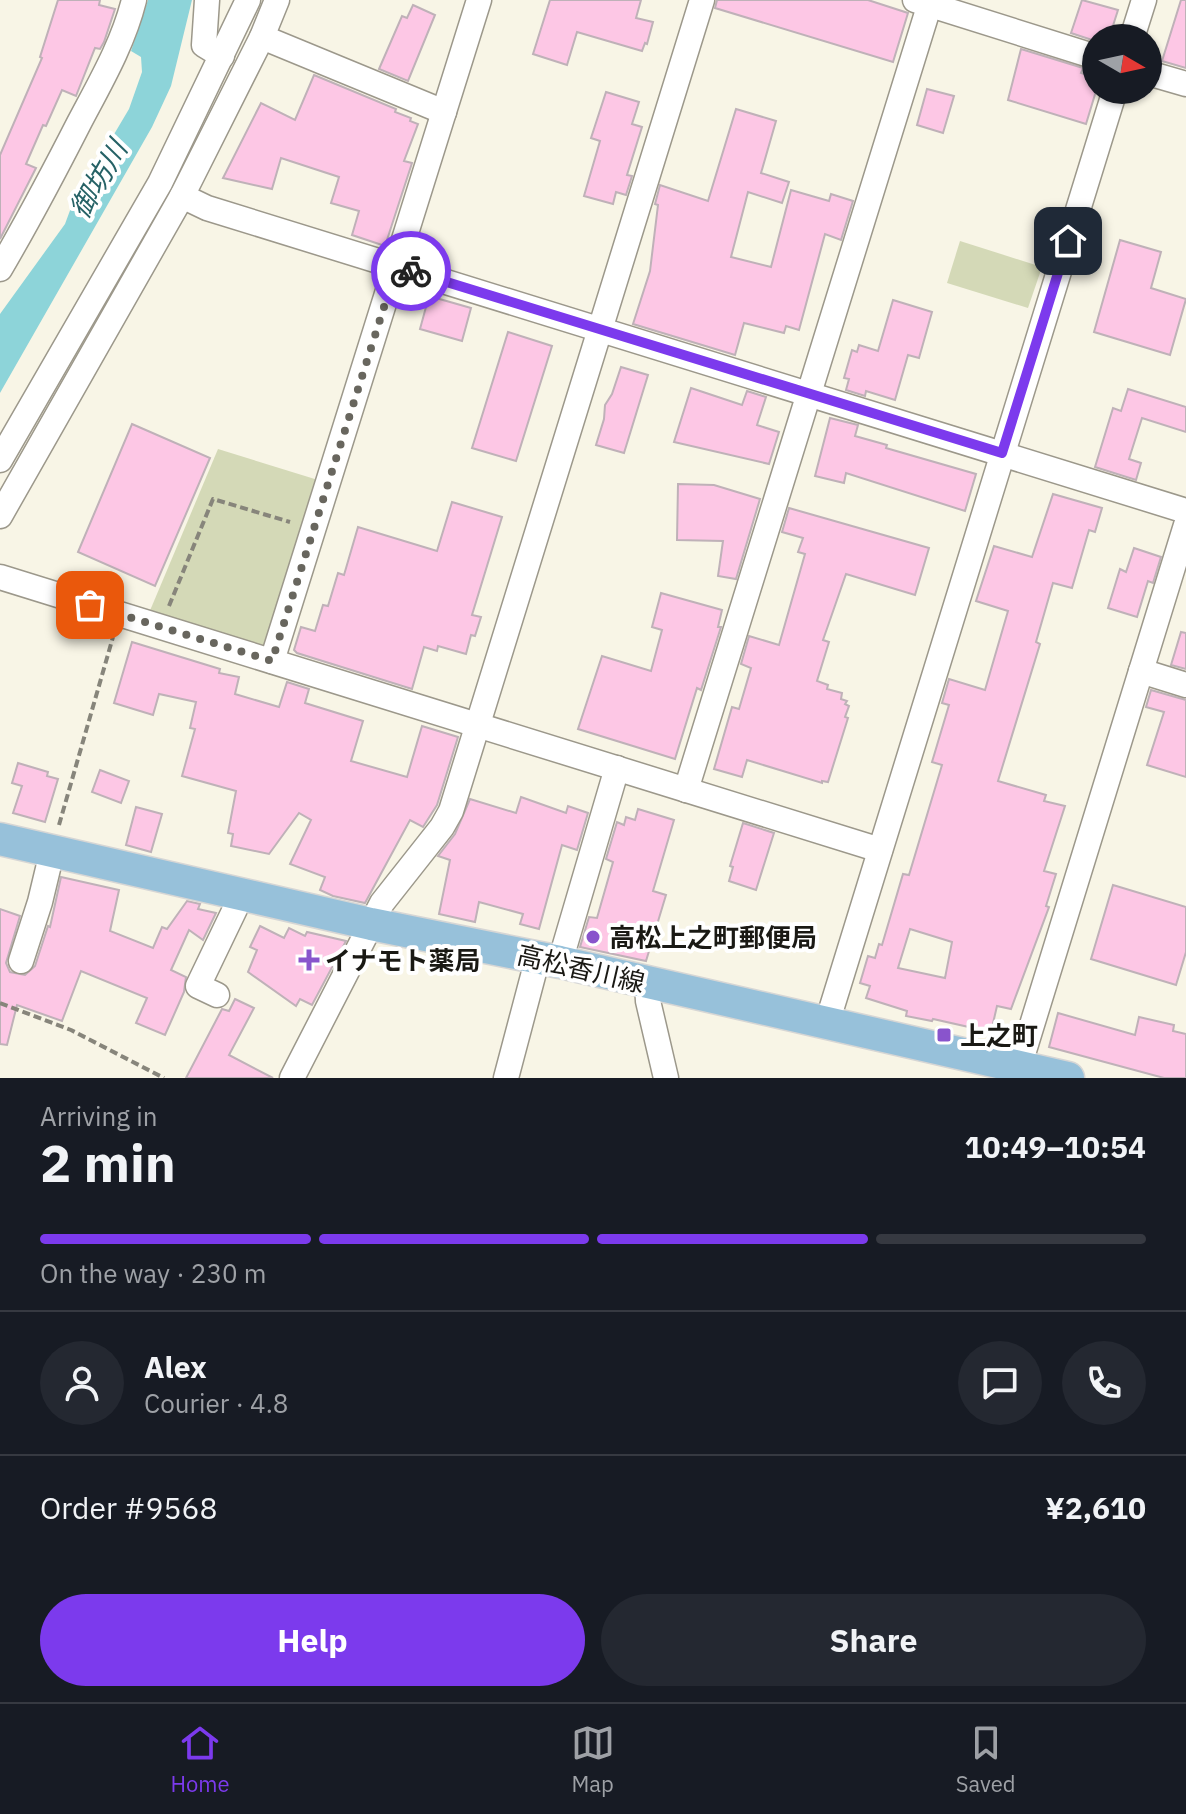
<!DOCTYPE html>
<html lang="en">
<head>
<meta charset="utf-8">
<style>
  :root { --surface:#171b24; --page:#242831; --text:#f1f3f6; --muted:#9ea1a6; --line:#363941; --accent:#7c3aed }
  body { margin:0; font-family:"IBM Plex Sans","Noto Sans JP",sans-serif; background:var(--page); color:var(--text); height:100vh; display:flex; flex-direction:column; font-size:30px; white-space:nowrap }
  * { box-sizing:border-box; margin:0 }
  p { font-size:26px; color:var(--muted) }
  .icon { flex:none; width:44px; height:44px; fill:none; stroke:currentColor; stroke-width:2; stroke-linecap:round; stroke-linejoin:round }
  .map { position:relative; height:1078px; overflow:hidden }
  .drawer { display:flex; flex-direction:column; background:var(--surface); flex:1 }
  .drawer>* { flex:none }
  .needle { width:52px; rotate:99deg }
  .buttons { position:absolute; left:1082px; top:24px; display:grid; gap:16px }
  .buttons a { display:grid; place-items:center; width:80px; height:80px; border-radius:50%; background:var(--surface); box-shadow:0 2px 6px #0004; font-size:40px }
  .pin { position:absolute; display:grid; place-items:center; width:68px; height:68px; color:#fff; margin:-34px; border-radius:16px; box-shadow:0 4px 12px #0006 }
  .courier { position:absolute; display:grid; place-items:center; width:80px; height:80px; margin:-40px; border:6px solid #7c3aed; border-radius:50%; background:#fff; color:#222; box-shadow:0 2px 10px #0007 }
  .overview em { font-style:normal; font-weight:700 }
  .overview div { display:flex; flex-direction:column-reverse }
  .overview { display:flex; align-items:center; justify-content:space-between; height:136px; padding:0 40px }
  h1 { font-size:52px; font-weight:700; line-height:60px }
  .bar { display:grid; grid-template-columns:repeat(4,1fr); gap:12px 8px; align-content:center; height:96px; padding:0 40px }
  .bar i { height:10px; border-radius:6px; background:var(--line) }
  .bar .on { background:var(--accent) }
  .bar p { grid-column:span 4 }
  .line { display:flex; align-items:center; gap:20px; padding:0 40px; border-top:2px solid var(--line) }
  .line div { flex:1 }
  .round { display:grid; place-items:center; flex:none; width:84px; height:84px; border-radius:42px; background:var(--page) }
  .button { display:flex; gap:16px; margin-top:auto; padding:16px 40px }
  .button a { flex:1; height:92px; border-radius:48px; background:var(--accent); color:#fff; font-size:32px; font-weight:700; line-height:92px; text-align:center }
  .button a+a { background:var(--page); color:var(--text) }
  .dock { display:flex; justify-content:space-around; align-items:center; height:112px; border-top:2px solid var(--line); background:var(--surface); font-size:22px; color:var(--muted) }
  .dock a { display:grid; justify-items:center; gap:4px }
  .dock .on { color:var(--accent) }
  .map>svg:first-child { display:block }
  .green { fill:#d4d9b7 }
  .water { fill:#8dd4d9 }
  .building { fill:#fdc7e5; stroke:#bfb1b8; stroke-width:2; fill-rule:evenodd }
  .lines { fill:none; stroke-linecap:round; stroke-linejoin:round }
  .minor-casing { stroke:#9c988b; stroke-width:27 }
  .major-casing { stroke:#d6d6d5; stroke-width:35 }
  .path { stroke:#87857b; stroke-width:4; stroke-dasharray:8 4; stroke-linecap:butt }
  .minor { stroke:#fff; stroke-width:24 }
  .major { stroke:#97c1da; stroke-width:32 }
  .done { stroke:#68665e; stroke-width:8; stroke-dasharray:0 14.4 }
  .route { stroke:#7c3aed; stroke-width:10 }
  .poi-dot { fill:#8954cc; stroke:#fff; stroke-width:3 }
  .labels { text-anchor:middle; dominant-baseline:central; stroke-width:8; stroke-linejoin:round; paint-order:stroke }
  .poi-label { font-size:26px; font-weight:bold; fill:#1a1914; stroke:#fff; text-anchor:start }
  .street-label { font-size:26px; fill:#1a1914; stroke:#fff }
  .water-label { font-size:28px; font-style:italic; fill:#266266; stroke:#fff }
</style>
</head>
<body>
<div class="map">
<svg width="1186" height="1078" viewBox="0 0 1186 1078">
  <rect width="100%" height="100%" fill="#f8f5e6"/>
  <g class="green">
    <path d="M960,241L1042,267L1028,308L947,283Z"/>
    <path d="M218,449L318,480L269,640L260,647L149,613Z"/>
  </g>
  <path class="water" d="M148,0H192L171,86L152,127L0,393V314L65,224L72,205L129,109L142,72L141,57L131,51Z"/>
  <g class="building">
    <path d="M58,0H100L99,5L115,9L104,42L100,49L95,48L76,96L62,90L46,126L43,125L26,164L36,168L0,239V155L42,58L40,57Z"/>
    <path d="M550,0H641L636,18L653,22L647,44L645,43L642,51L577,32L567,65L533,54Z"/>
    <path d="M717,0H868L908,13L893,62L715,8Z"/>
    <path d="M1082,0L1118,10L1109,38L1092,40L1071,33Z"/>
    <path d="M1181,0H1186V68L1162,61Z"/>
    <path d="M413,5L435,15L408,81L379,69L402,16L407,18Z"/>
    <path d="M1021,49L1083,68L1081,73L1096,78V91L1086,124L1008,100Z"/>
    <path d="M314,75L396,109L395,112L411,118L410,121L418,124L404,161L412,163L385,246L352,235L359,211L331,203L339,177L281,158L272,189L223,178L261,103L295,120Z"/>
    <path d="M927,89L954,96L943,133L917,125Z"/>
    <path d="M606,92L639,102L632,124L642,127L627,175L632,176L626,195L616,192L613,204L584,196L600,141L591,138Z"/>
    <path d="M736,109L776,121L761,173L789,182L782,203L748,192L731,257L771,267L791,190L829,201L831,194L853,201L841,240L825,234L799,330L786,326L784,333L744,323L735,355L633,324L650,271L658,205L655,204L660,185L708,201Z"/>
    <path d="M1120,240L1161,252L1151,288L1186,299L1170,355L1094,332Z"/>
    <path d="M429,296L471,308L462,341L420,329Z"/>
    <path d="M893,300L932,312L919,358L908,355L895,400L866,391L865,396L846,390L849,379L844,378L852,350L857,352L859,345L878,351Z"/>
    <path d="M508,332L552,346L516,461L472,448Z"/>
    <path d="M621,367L648,375L624,453L596,445L604,419L605,405L612,394Z"/>
    <path d="M691,388L742,405L747,391L766,397L757,425L779,432L769,464L674,442Z"/>
    <path d="M1128,389L1186,407V432L1142,418L1129,459L1141,463L1136,480L1095,467L1113,408L1121,411Z"/>
    <path d="M830,418L858,425L855,436L887,445L886,448L976,474L965,511L846,473L844,483L815,476Z"/>
    <path d="M132,424L210,458L155,586L78,552Z"/>
    <path d="M678,484L714,485L760,499L736,579L718,576L723,541L677,540Z"/>
    <path d="M1053,494L1102,508L1095,532L1089,530L1072,588L1053,583L1036,642L1040,644L998,781L1046,795L1044,801L1065,806L1044,871L1056,874L1046,906L1049,907L1011,1009L997,1006L991,1032L933,1019L932,1021L906,1016L907,1011L866,998L870,986L860,983L868,956L875,958L879,944L882,945L903,874L909,875L942,765L932,762L949,705L942,703L949,679L985,690L1008,611L976,601L994,546L1032,557ZM910,929L952,942L945,978L898,968Z"/>
    <path d="M452,502L502,517L472,615L481,617L475,636L471,635L466,654L438,646L437,651L424,647L412,689L297,653L294,650L301,627L315,631L323,605L328,606L338,573L344,575L358,527L437,551Z"/>
    <path d="M789,508L929,548L915,595L846,574L823,640L829,642L817,681L828,685L827,689L842,693L841,699L847,701L845,704L849,706L845,717L848,718L828,782L822,781V783L747,760L742,777L714,769L732,707L739,709L751,668L741,664L749,636L779,645L805,554L798,552L803,538L782,532Z"/>
    <path d="M1134,548L1161,557L1153,583L1148,581L1137,617L1108,608L1120,569L1126,572Z"/>
    <path d="M661,593L722,610L718,627H721L701,690L697,688L675,759L578,729L602,656L651,671L662,630L652,627Z"/>
    <path d="M1181,632L1186,633V669L1171,665Z"/>
    <path d="M132,642L220,669L219,673L239,677L235,694L279,707L287,682L309,689L305,703L363,721L351,761L407,777L422,726L458,737L437,805L423,827L410,820L365,903L333,896L320,890L325,877L290,864L311,820L299,813L269,854L231,846L233,834L228,833L236,791L182,776L195,729L190,728L196,702L159,694L153,715L114,703Z"/>
    <path d="M1151,690L1186,700V777L1147,765L1164,712L1146,707Z"/>
    <path d="M18,763L48,772L47,776L58,779L45,822L13,813L22,786L12,783Z"/>
    <path d="M100,770L129,781L121,803L92,792Z"/>
    <path d="M521,797L566,813L568,806L588,813L577,850L562,845L539,929L520,924L523,914L479,902L475,922L439,914L450,860L438,856L455,834L470,799L516,813Z"/>
    <path d="M136,807L162,814L151,852L126,845Z"/>
    <path d="M638,809L674,820L653,891L666,895L646,961L580,947L589,917L597,918L613,862L606,859L617,822L624,825L626,817L635,820Z"/>
    <path d="M743,823L774,833L756,890L729,881L733,867L730,866Z"/>
    <path d="M61,877L119,890L110,931L153,948L162,927L167,929L187,901L200,904L198,909L216,913L203,940L189,930L171,970L186,977L184,992L165,1035L136,1023L147,998L81,971L62,1021L17,1005L7,1045L0,1044V909L20,916L6,963L10,972L25,975L35,966L48,926L50,927Z"/>
    <path d="M1113,885L1186,907V952L1176,985L1091,959Z"/>
    <path d="M260,926L284,938L289,928L305,936L307,932L346,941L312,1005L300,999L296,1006L248,972L257,950L250,947Z"/>
    <path d="M235,999L254,1008L229,1055L273,1078H186L222,1009L229,1011Z"/>
    <path d="M1058,1013L1135,1035L1139,1017L1174,1025L1173,1031L1186,1034V1078H1164L1049,1047Z"/>
  </g>
  <g class="lines">
    <g class="minor-casing">
      <g id="minor">
        <path d="M207,0L204,45L222,56"/>
        <path d="M915,0L1096,57"/>
        <path d="M262,37L444,112"/>
        <path d="M1132,38L1144,0"/>
        <path d="M1148,73L1186,84"/>
        <path d="M182,196L207,208L1186,511"/>
        <path d="M0,269C28,221 54,172 79,123C100,83 123,44 134,0"/>
        <path d="M0,460L160,183L248,0"/>
        <path d="M0,516L182,196L262,37L277,0"/>
        <path d="M0,577L880,850"/>
        <path d="M272,661L479,0"/>
        <path d="M1141,671L1186,685"/>
        <path d="M686,790L931,0"/>
        <path d="M21,961L40,902L52,852"/>
        <path d="M560,962L617,768"/>
        <path d="M647,983L648,1001L666,1078"/>
        <path d="M217,995L198,986L235,909L239,894"/>
        <path d="M832,1025L831,1010L1115,90"/>
        <path d="M1019,1067L1186,525"/>
        <path d="M292,1078L382,903L442,827L451,811L702,0"/>
        <path d="M506,1078L538,957"/>
      </g>
    </g>
    <g class="major-casing">
      <path id="major" d="M0,839L371,924L560,962L1068,1078"/>
    </g>
    <g class="path">
      <path d="M169,606L213,499L290,522"/>
      <path d="M59,825L113,637"/>
      <path d="M0,1003L71,1030L164,1078"/>
    </g>
    <use href="#minor" class="minor"/>
    <use href="#major" class="major"/>
  </g>
  <g class="lines">
    <path class="done" d="M90,605L272,661L397,266L411,271"/>
    <path class="route" d="M411,271L1002,453L1068,241"/>
  </g>
  <g class="poi-dot">
    <circle cx="593" cy="937" r="8"/>
    <path d="M305 948h8v8h8v8h-8v8h-8v-8h-8v-8h8z"/>
    <rect x="936" y="1027" width="16" height="16" rx="4"/>
  </g>
  <g class="labels">
    <g class="poi-label">
      <text x="609" y="937">高松上之町郵便局</text>
      <text x="325" y="960">イナモト薬局</text>
      <text x="960" y="1035">上之町</text>
    </g>
    <g class="street-label">
      <text transform="translate(581 968) rotate(13)">高松香川線</text>
    </g>
    <g class="water-label">
      <text transform="translate(98 179) rotate(-60)">御坊川</text>
    </g>
  </g>
</svg>
<div class="buttons">
<a><svg class="needle" viewBox="-14 -14 28 28"><path d="M0-13l5 13h-10z" fill="#e53935"/><path d="M0 13l5-13h-10z" fill="#9ea1a6"/></svg></a>
</div>
<div class="pin" style="left:90px;top:605px;background:#ea580c"><svg class="icon" aria-label="bag" viewBox="0 0 24 24"><path d="M5 8h14l-1 12H6zM9 8a3 3 0 0 1 6 0"/></svg></div>
<div class="pin" style="left:1068px;top:241px;background:#1f2937"><svg class="icon" aria-label="home" viewBox="0 0 24 24"><path d="M3 11l9-7 9 7M6 9v11h12V9"/></svg></div>
<div class="courier" style="left:411px;top:271px"><svg class="icon" aria-label="bike" viewBox="0 0 24 24"><circle cx="6" cy="16" r="4"/><circle cx="18" cy="16" r="4"/><path d="M6 16l4-8h5l3 8M10 8l3 8H6M13 5h3"/></svg></div>
</div>
<section class="drawer">
<div class="overview"><div><h1>2 min</h1><p>Arriving in</p></div><em>10:49–10:54</em></div>
<div class="bar"><i class="on"></i><i class="on"></i><i class="on"></i><i></i><p>On the way · 230 m</p></div>
<div class="line" style="height:144px"><a class="round"><svg class="icon" aria-label="person" viewBox="0 0 24 24"><circle cx="12" cy="8" r="4"/><path d="M4 21q1-7 8-7t8 7"/></svg></a><div><b>Alex</b><p>Courier · 4.8</p></div><a class="round"><svg class="icon" aria-label="chat" viewBox="0 0 24 24"><path d="M4 5h16v11H9l-5 4z"/></svg></a><a class="round"><svg class="icon" aria-label="phone" viewBox="0 0 24 24"><path d="M5 4h4l2 5-3 2q2 4 5 5l2-3 5 2v4C11 20 4 13 5 4z"/></svg></a></div>
<div class="line" style="height:104px"><div>Order #9568</div><b>¥2,610</b></div>
<div class="button"><a>Help</a><a>Share</a></div>
</section>
<nav class="dock">
<a class="on"><svg class="icon" aria-label="home" viewBox="0 0 24 24"><path d="M3 11l9-7 9 7M6 9v11h12V9"/></svg>Home</a>
<a><svg class="icon" aria-label="map" viewBox="0 0 24 24"><path d="M3 6l6-2 6 2 6-2v14l-6 2-6-2-6 2zM9 4v14M15 6v14"/></svg>Map</a>
<a><svg class="icon" aria-label="saved" viewBox="0 0 24 24"><path d="M7 4h10v16l-5-4-5 4z"/></svg>Saved</a>
</nav>
</body>
</html>
